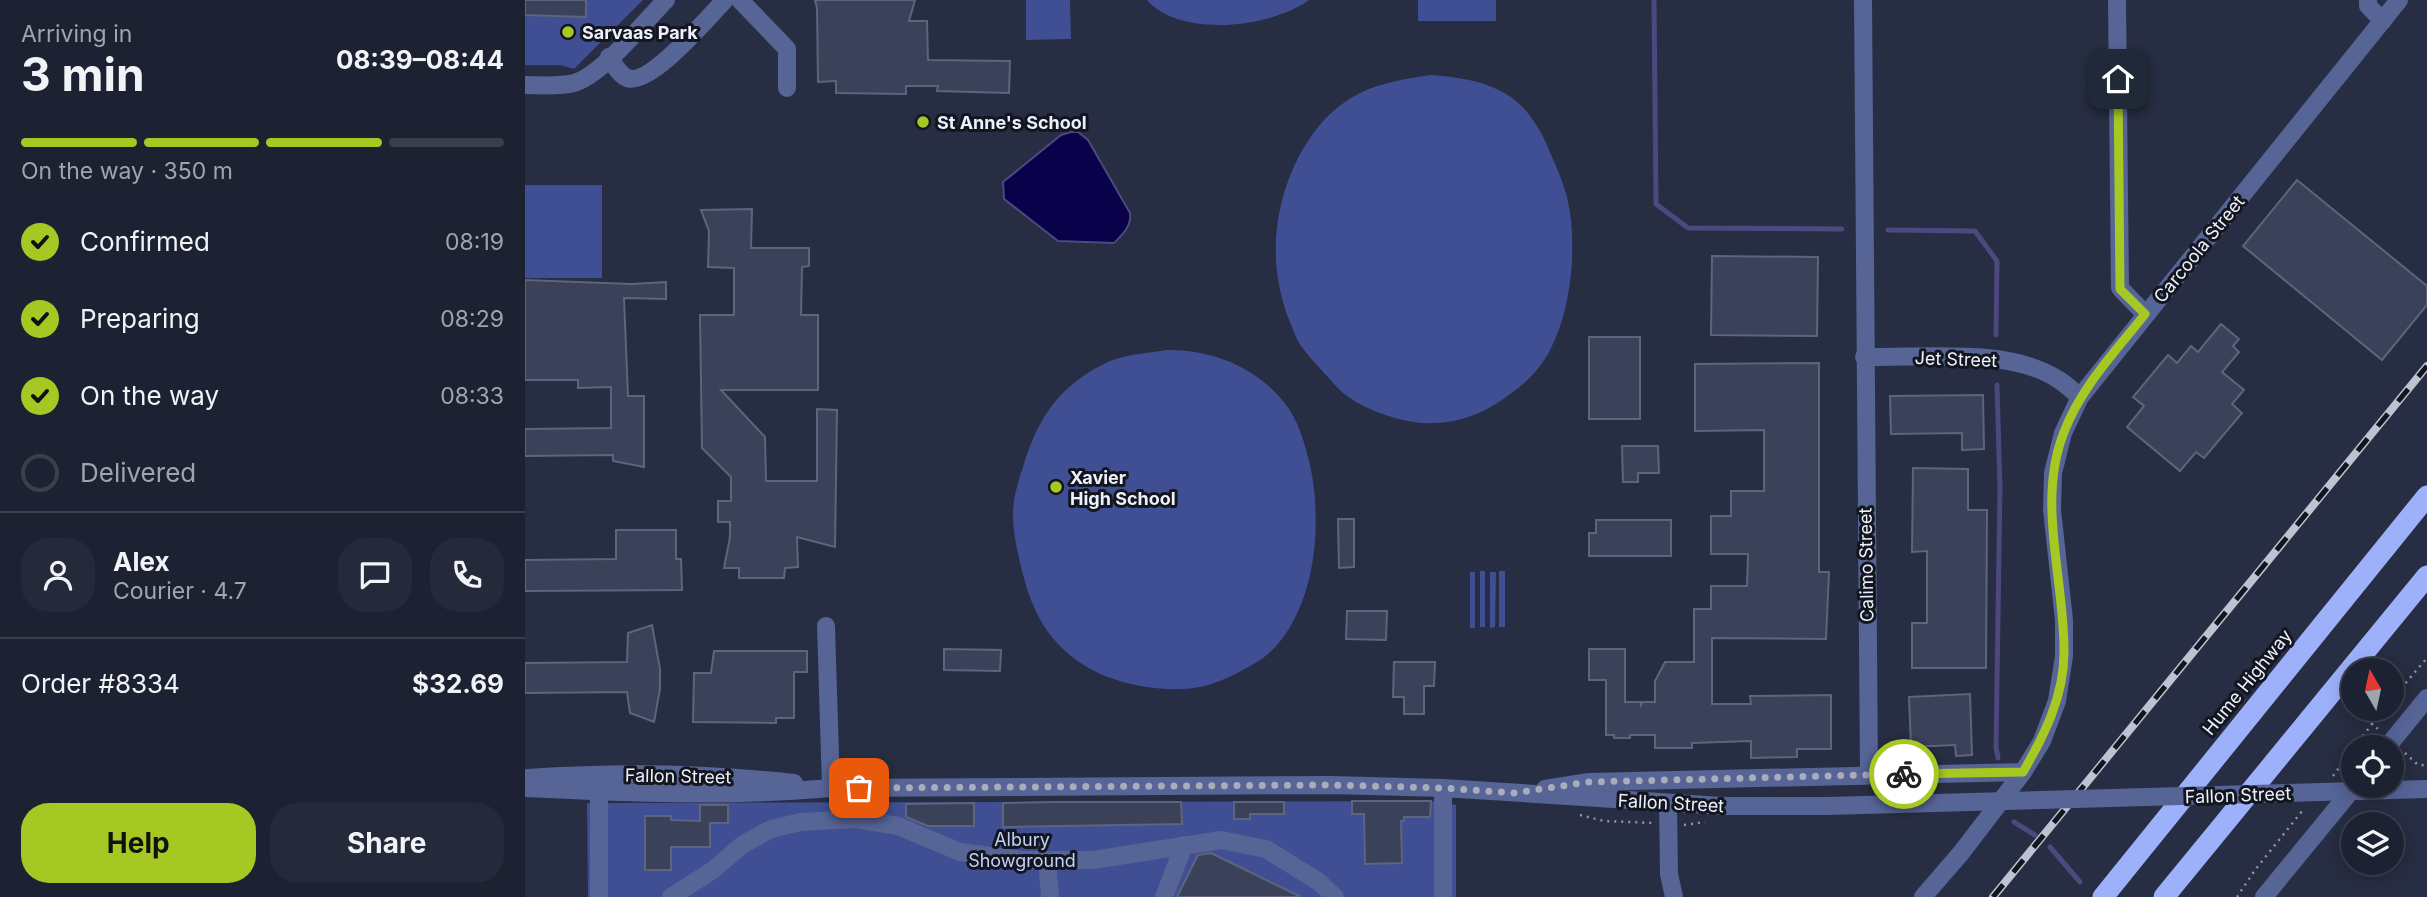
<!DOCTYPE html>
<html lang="en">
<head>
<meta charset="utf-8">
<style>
  :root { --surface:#1d2232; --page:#252a3a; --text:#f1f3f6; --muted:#a0a4ac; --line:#3b3f4d; --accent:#a5c823 }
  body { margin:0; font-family:Inter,sans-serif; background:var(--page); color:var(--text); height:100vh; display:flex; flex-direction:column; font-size:26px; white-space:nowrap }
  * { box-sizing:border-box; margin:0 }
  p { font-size:23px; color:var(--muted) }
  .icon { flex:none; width:38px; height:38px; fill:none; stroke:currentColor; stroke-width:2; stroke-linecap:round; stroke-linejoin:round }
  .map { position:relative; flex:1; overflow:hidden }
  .side { display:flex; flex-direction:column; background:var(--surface); width:525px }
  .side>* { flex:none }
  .needle { width:46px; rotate:351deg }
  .buttons { position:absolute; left:1816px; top:658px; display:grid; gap:14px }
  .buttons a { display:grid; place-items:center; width:63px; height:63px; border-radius:50%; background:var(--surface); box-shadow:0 4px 18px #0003,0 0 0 2px var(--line); font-size:35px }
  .pin { position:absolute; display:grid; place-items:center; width:60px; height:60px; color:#fff; margin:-30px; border-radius:14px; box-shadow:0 4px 10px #0006 }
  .courier { position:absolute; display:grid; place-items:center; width:70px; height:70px; margin:-35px; border:5px solid #a5c823; border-radius:50%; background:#fff; color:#222; box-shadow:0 2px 9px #0007 }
  .head em { font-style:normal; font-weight:700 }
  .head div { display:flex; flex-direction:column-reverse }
  .head { display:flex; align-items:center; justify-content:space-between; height:119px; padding:0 21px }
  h1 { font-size:46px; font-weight:700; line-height:52px }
  .bar { display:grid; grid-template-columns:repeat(4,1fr); gap:10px 7px; align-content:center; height:84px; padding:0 21px }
  .bar i { height:9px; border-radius:5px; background:var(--line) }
  .bar .on { background:var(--accent) }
  .bar p { grid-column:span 4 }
  .line { display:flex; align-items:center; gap:18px; padding:0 21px; border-top:2px solid var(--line) }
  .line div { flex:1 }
  .round { display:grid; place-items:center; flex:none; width:74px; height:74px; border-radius:28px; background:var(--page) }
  ol { padding:0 21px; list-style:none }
  li { display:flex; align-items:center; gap:21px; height:77px }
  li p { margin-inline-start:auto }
  li .icon { padding:7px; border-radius:50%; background:var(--accent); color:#111; stroke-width:4 }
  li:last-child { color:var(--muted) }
  li i { width:38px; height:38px; border:4px solid var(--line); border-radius:50% }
  .button { display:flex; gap:14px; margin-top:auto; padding:14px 21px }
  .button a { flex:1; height:80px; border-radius:28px; background:var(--accent); color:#111; font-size:28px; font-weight:700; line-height:80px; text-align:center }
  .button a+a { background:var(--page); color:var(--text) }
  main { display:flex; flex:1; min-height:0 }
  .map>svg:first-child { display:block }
  .green { fill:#404f93 }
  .water { fill:#090149; stroke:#4d497f; stroke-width:2 }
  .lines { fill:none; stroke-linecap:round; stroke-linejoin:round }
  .stream { stroke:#4d497f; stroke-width:5 }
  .building { fill:#3a4158; stroke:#5d647d; stroke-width:2 }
  .path { stroke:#9196a6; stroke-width:2.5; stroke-dasharray:2 5; stroke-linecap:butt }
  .minor { stroke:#566496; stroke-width:18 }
  .highway { stroke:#9db1fb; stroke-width:21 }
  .rail-casing { stroke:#bec3d1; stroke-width:8 }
  .rail { stroke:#13161f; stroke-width:5; stroke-dasharray:16; stroke-linecap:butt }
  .minor-bridge { stroke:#566496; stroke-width:18 }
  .done { stroke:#a8acbc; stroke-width:7; stroke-dasharray:0 12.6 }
  .route { stroke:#a5c823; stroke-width:9 }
  .poi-dot { fill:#a5c823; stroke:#13161f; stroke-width:2.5 }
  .labels { text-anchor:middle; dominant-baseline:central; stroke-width:6; stroke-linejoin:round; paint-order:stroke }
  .poi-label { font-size:18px; font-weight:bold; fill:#edf1fd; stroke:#13161f; text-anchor:start }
  .street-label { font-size:18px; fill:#edf1fd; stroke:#13161f }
  .park-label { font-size:18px; fill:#c3d0fa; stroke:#13161f }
</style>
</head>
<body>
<main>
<section class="side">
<div class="head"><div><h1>3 min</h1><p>Arriving in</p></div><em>08:39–08:44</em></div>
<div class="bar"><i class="on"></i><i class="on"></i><i class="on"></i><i></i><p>On the way · 350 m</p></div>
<ol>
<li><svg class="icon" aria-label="check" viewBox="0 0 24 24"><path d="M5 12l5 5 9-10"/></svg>Confirmed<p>08:19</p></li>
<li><svg class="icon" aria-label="check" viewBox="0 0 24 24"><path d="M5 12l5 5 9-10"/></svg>Preparing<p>08:29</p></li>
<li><svg class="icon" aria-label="check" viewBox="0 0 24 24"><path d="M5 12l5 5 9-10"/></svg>On the way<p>08:33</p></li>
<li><i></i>Delivered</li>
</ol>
<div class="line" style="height:126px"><a class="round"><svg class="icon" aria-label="person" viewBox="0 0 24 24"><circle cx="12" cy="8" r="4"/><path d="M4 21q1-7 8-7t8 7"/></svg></a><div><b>Alex</b><p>Courier · 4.7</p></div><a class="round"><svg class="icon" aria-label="chat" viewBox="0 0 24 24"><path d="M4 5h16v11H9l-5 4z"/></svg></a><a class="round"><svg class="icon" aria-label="phone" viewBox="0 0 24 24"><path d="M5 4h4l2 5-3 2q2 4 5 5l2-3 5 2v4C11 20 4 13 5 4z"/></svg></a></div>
<div class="line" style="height:91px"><div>Order #8334</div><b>$32.69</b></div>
<div class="button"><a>Help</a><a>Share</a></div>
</section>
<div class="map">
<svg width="1902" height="897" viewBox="0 0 1902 897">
  <rect width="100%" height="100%" fill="#272d42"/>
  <g class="green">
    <path d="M0,0H118L49,69L35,65H0Z"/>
    <path d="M501,0H545L546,39L501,40Z"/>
    <path d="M622,0H784C747,27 656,39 622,0Z"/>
    <rect x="893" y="0" width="78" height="21"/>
    <path d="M905,75C931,77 958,80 981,94C1004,107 1018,134 1027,157C1033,170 1038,183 1042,197C1053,243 1047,310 1024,352C1015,369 1001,383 985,394C960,414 930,425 897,423C872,421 838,409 818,393C812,388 806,380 800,374C792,365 783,356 776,346C771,339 768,329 765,322C743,268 747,210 773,158C785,136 799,116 820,102C845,84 875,80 905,75Z"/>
    <rect x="0" y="185" width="77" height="93"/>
    <path d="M642,350C688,350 729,366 759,402C773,419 780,444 785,465C798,524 791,611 743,654C735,661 725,666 716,671C698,681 677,689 656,689C613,690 566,678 535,646C517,628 507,606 500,582C494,560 488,536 488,514C488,498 493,482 498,467C513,417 535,384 585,361C603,354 624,353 642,350Z"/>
    <rect x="955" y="571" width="5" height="56"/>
    <rect x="974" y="571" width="6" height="56"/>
    <rect x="945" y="572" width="5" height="56"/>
    <path d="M965,572H971L970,627L965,628Z"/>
    <path d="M906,801L931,805V897H63L62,803Z"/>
  </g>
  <path class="water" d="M546,132H553L563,140L605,213C607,226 597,235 589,243L533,241L479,199L478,182L536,135Z"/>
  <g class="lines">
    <g class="stream">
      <path d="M1129,0L1131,204L1163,228L1317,229"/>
      <path d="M1363,230L1450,231L1472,261L1471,335"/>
      <path d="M1472,385L1475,488L1471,747L1473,758"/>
      <path d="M1489,822L1510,835"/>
      <path d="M1525,847L1555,882"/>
    </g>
  </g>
  <g class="building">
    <path d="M0,0H61V17L0,15Z"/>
    <path d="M290,0H390L384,21H402L403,60L485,61L484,93L412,91L413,86H381V94L311,93V81L293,82L292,8Z"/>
    <path d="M1772,180L1902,286V305L1857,360L1718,246Z"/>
    <path d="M227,209L226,248H284V266L277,267L276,315H293V390H196L240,437L241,481H292V409L312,410L310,547L272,537L273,567L260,568L259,578H214V568H199L205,537V522H193V501H206V477L177,448L175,315H209V268L183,267L184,231L176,210Z"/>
    <path d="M1187,256L1293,257L1292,336L1186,335Z"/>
    <path d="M0,280L106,284L141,282V299L99,298L103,396H119V467L88,461V455L0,456V429L86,428V387L53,388V380H0Z"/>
    <path d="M1696,324L1714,339L1708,346L1714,352L1697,372L1719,390L1707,404L1717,413L1679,458L1671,452L1655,471L1602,427L1619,406L1608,397L1643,355L1652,363L1666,346L1673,352Z"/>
    <rect x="1064" y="337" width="51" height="82"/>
    <path d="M1294,363V572H1304L1301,639L1187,638V704H1226L1225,696L1306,695V749H1272V757L1226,758V741L1167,743V748H1130V735H1105V738H1089V735H1081V680H1064V649H1100V702H1116V705L1118,702H1130V681L1140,662H1169V609H1186V586H1222L1223,554H1186V516H1206V491H1239V430L1170,431V364Z"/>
    <path d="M1458,395L1459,449L1437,450V433L1366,434L1365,396Z"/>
    <path d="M1097,446H1133L1134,473H1113V482H1098Z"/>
    <path d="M1388,468L1443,469V510H1462L1461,668H1387V623H1402V551L1387,552Z"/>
    <path d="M813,519H829V567L814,568Z"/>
    <path d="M1071,520H1146V556H1064V533H1071Z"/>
    <path d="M91,530H151V559H156L157,590L0,591V560L91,559Z"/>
    <path d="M822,611H862L861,640L821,639Z"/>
    <path d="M127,625L135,669V689L129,722L105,713L102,692L0,693V663L102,662L103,633Z"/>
    <path d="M419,649L476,650L475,671L419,670Z"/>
    <path d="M189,651H282V672H269V718H251V723L168,722L169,673H186Z"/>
    <path d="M869,662H910L909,686H899V714H879V697H868Z"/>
    <path d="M1445,694L1447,755L1431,756L1430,745L1386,747L1384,697Z"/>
    <path d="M827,801H906L905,817H879V821H876L877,863L840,864L839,814H827Z"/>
    <path d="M531,802H656L657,824L478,827V803Z"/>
    <path d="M709,802H759V814H725V819H709Z"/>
    <path d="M449,803V826H403L381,817V804Z"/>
    <path d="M175,805H203V823H185V847H146V870H120V816H146V820L175,821Z"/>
    <path d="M686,853L776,897H652L673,855Z"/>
  </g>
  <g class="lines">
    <g class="path">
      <path d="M1867,699L1902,658"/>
      <path d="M1846,723L1854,730"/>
      <path d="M1829,747L1859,709"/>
      <path d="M1880,753L1892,764L1902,766"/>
      <path d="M1808,776L1829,747"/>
      <path d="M1055,815L1079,821L1128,823"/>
      <path d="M1159,825L1180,822"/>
      <path d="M1712,897L1730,870L1778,810"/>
    </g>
    <g class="minor">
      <path d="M215,0L262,49V88"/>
      <path d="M1338,0L1344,775"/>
      <path d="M1592,0L1595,288L1620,314"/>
      <path d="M1843,0V6L1858,21"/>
      <path d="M84,57C89,65 94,74 102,78C125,87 184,16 200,0"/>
      <path d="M0,85C16,85 33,87 49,83C76,76 120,21 141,0"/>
      <path d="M1339,357C1398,358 1485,347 1534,380C1542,385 1548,391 1555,397"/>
      <path d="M301,626L306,788"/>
      <path d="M1862,747L1902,698"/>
      <path d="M3,778C92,772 180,773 269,783"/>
      <path d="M74,781V897"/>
      <path d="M0,788C102,793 205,797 306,788L806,785L918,788L1197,806"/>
      <path d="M1020,789L1064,782L1498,772"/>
      <path d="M1143,804L1144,874L1149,897"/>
      <path d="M522,860L525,897"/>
      <path d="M146,897L188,870L217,845L246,829L276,822L331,819L373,826L435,852L498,860H568L696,840L741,849L794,882L810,897"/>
      <path d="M639,897L659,845"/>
      <path d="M918,897V788"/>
      <path d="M1398,897L1436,853L1498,772L1517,741L1532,701L1539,656V620L1527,510L1528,473L1538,433L1555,397L1874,0"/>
      <path d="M1739,897L1830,786"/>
    </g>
    <g class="highway">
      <path d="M1578,897L1902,496"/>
      <path d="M1639,897L1902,576"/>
    </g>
    <g class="rail-casing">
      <path id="rail" d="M1468,897L1902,366"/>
    </g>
    <use href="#rail" class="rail"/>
    <path class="minor-bridge" d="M1197,806H1302L1902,789"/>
  </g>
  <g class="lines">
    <path class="done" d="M334,788L806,785L918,788L989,793L1064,782L1379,774"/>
    <path class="route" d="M1379,774L1498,772C1519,736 1539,696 1539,653C1540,581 1511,502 1539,432C1556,387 1591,351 1620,314L1595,289L1593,79"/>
  </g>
  <g class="poi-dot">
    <circle cx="43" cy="32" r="7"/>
    <circle cx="398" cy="122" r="7"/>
    <circle cx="531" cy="487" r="7"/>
  </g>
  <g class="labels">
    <g class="poi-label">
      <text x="57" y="32">Sarvaas Park</text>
      <text x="412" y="122">St Anne's School</text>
      <text x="545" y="477">Xavier<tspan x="545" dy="21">High School</tspan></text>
    </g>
    <g class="street-label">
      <text transform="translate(1674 249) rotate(-51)">Carcoola Street</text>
      <text transform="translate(1431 359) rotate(2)">Jet Street</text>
      <text transform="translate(1341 565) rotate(-91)">Calimo Street</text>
      <text transform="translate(1722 682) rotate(-51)">Hume Highway</text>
      <text transform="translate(153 776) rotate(1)">Fallon Street</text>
      <text transform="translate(1713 795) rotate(-2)">Fallon Street</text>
      <text transform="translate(1146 803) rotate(3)">Fallon Street</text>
    </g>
    <g class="park-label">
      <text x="497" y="839">Albury<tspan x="497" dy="21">Showground</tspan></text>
    </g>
  </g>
</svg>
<div class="buttons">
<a><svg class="needle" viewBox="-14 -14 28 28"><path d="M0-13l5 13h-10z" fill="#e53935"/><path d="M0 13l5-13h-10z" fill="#a0a4ac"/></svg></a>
<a><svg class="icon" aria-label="locate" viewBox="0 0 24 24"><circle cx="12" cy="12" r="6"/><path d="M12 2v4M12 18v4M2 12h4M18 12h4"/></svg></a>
<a><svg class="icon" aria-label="layers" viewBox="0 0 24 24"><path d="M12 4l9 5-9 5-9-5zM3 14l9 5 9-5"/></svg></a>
</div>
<div class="pin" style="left:334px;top:788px;background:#ea580c"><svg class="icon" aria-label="bag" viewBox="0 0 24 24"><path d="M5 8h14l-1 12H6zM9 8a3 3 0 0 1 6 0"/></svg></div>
<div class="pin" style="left:1593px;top:79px;background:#1f2937"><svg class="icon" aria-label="home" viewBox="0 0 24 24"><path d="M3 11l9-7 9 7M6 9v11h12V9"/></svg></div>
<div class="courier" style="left:1379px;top:774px"><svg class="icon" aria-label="bike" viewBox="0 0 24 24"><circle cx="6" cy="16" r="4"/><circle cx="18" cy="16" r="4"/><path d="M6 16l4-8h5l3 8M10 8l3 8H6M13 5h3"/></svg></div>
</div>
</main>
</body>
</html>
